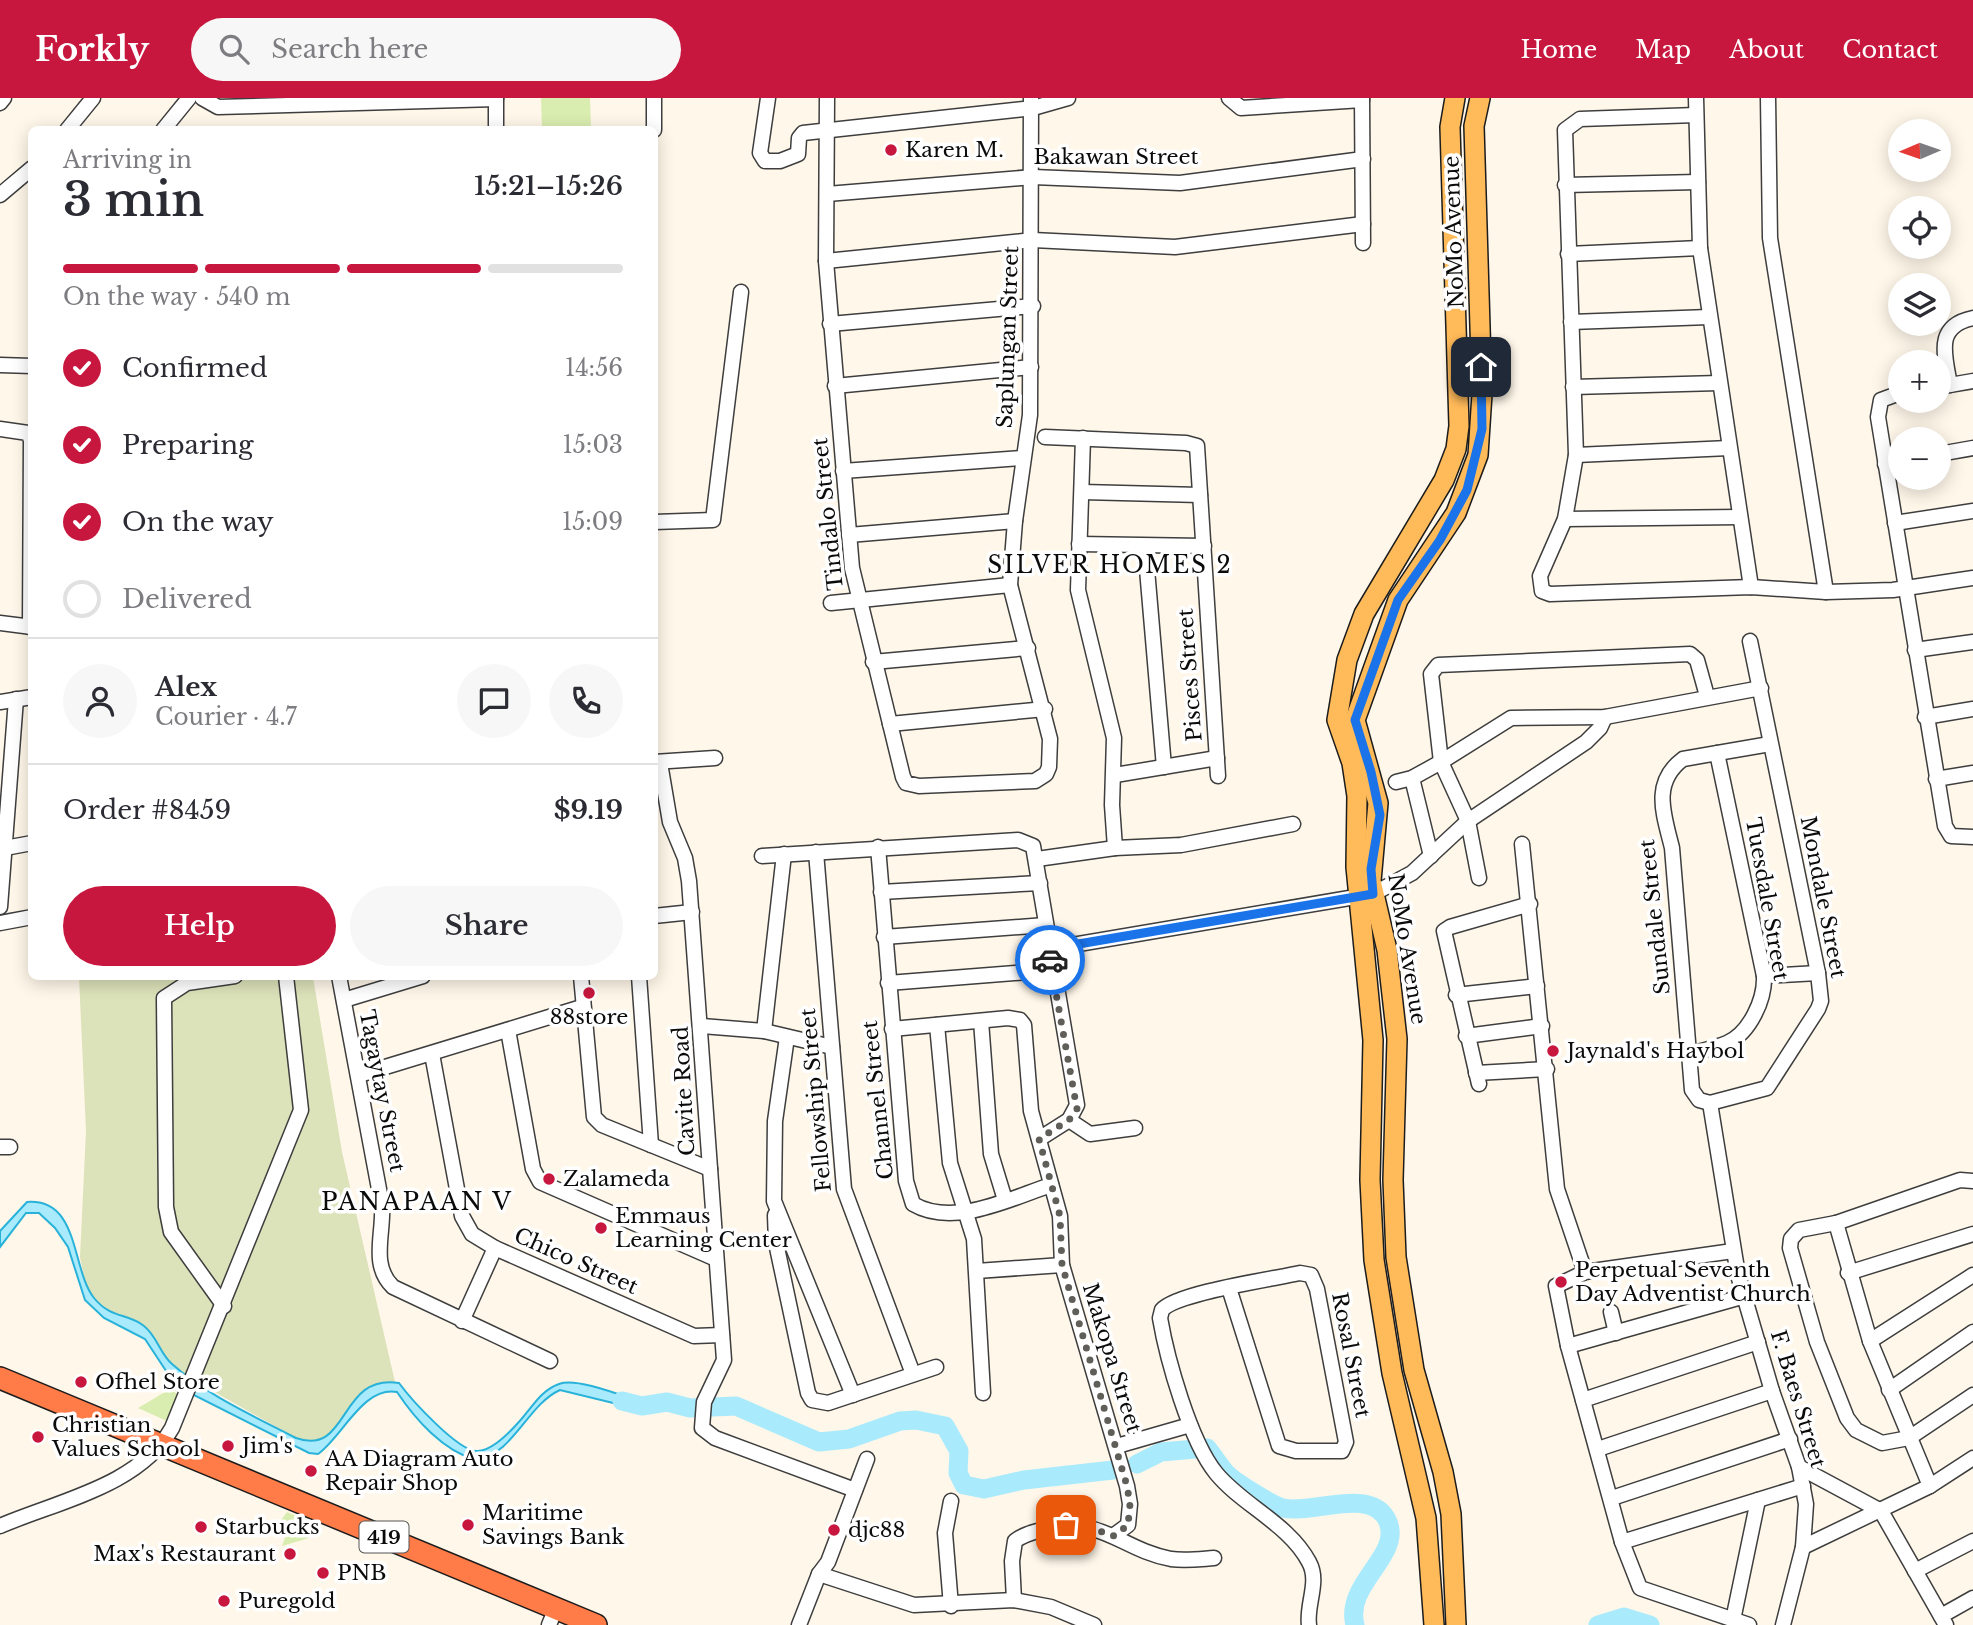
<!DOCTYPE html>
<html lang="en">
<head>
<meta charset="utf-8">
<style>
  :root { --surface:#fff; --page:#f7f7f7; --text:#2b2b33; --muted:#7c7c81; --line:#e1e1e2; --accent:#c7173e }
  body { margin:0; font-family:"Libre Baskerville",serif; background:var(--page); color:var(--text); height:100vh; display:flex; flex-direction:column; font-size:26px; white-space:nowrap }
  * { box-sizing:border-box; margin:0 }
  p { font-size:23px; color:var(--muted) }
  .icon { flex:none; width:38px; height:38px; fill:none; stroke:currentColor; stroke-width:2; stroke-linecap:round; stroke-linejoin:round }
  .map { position:relative; flex:1; overflow:hidden }
  .details { position:absolute; left:28px; top:28px; width:630px; height:854px; display:flex; flex-direction:column; background:var(--surface); border-radius:10px; box-shadow:0 4px 18px #0003 }
  .details>* { flex:none }
  .needle { width:46px; rotate:268deg }
  .controls { position:absolute; left:1888px; top:21px; display:grid; gap:14px }
  .controls a { display:grid; place-items:center; width:63px; height:63px; border-radius:50%; background:var(--surface); box-shadow:0 4px 18px #0003; font-size:35px }
  .pin { position:absolute; display:grid; place-items:center; width:60px; height:60px; color:#fff; margin:-30px; border-radius:14px; box-shadow:0 4px 10px #0006 }
  .courier { position:absolute; display:grid; place-items:center; width:70px; height:70px; margin:-35px; border:5px solid #1a73e8; border-radius:50%; background:#fff; color:#222; box-shadow:0 2px 9px #0007 }
  .head em { font-style:normal; font-weight:600 }
  .head div { display:flex; flex-direction:column-reverse }
  .head { display:flex; align-items:center; justify-content:space-between; height:119px; padding:0 35px }
  h1 { font-size:46px; font-weight:600; line-height:52px }
  .bar { display:grid; grid-template-columns:repeat(4,1fr); gap:10px 7px; align-content:center; height:84px; padding:0 35px }
  .bar i { height:9px; border-radius:5px; background:var(--line) }
  .bar .active { background:var(--accent) }
  .bar p { grid-column:span 4 }
  .line { display:flex; align-items:center; gap:18px; padding:0 35px; border-top:2px solid var(--line) }
  .line div { flex:1 }
  .round { display:grid; place-items:center; flex:none; width:74px; height:74px; border-radius:37px; background:var(--page) }
  ol { padding:0 35px; list-style:none }
  li { display:flex; align-items:center; gap:21px; height:77px }
  li p { margin-inline-start:auto }
  li .icon { padding:7px; border-radius:50%; background:var(--accent); color:#fff; stroke-width:4 }
  li:last-child { color:var(--muted) }
  li i { width:38px; height:38px; border:4px solid var(--line); border-radius:50% }
  .button { display:flex; gap:14px; margin-top:auto; padding:14px 35px }
  .button a { flex:1; height:80px; border-radius:42px; background:var(--accent); color:#fff; font-size:28px; font-weight:600; line-height:80px; text-align:center }
  .button a+a { background:var(--page); color:var(--text) }
  header { display:flex; align-items:center; gap:42px; box-sizing:border-box; height:98px; padding:0 35px; background:var(--accent); color:#fff }
  header strong { font-size:33px }
  nav { display:flex; gap:38px; margin-inline-start:auto; font-size:24px }
  .search { width:490px; height:63px; background:var(--page); display:flex; align-items:center; gap:18px; box-sizing:border-box; padding:0 24px; border-radius:38px; color:var(--muted); font-size:26px }
  .map>svg:first-child { display:block }
  .green { fill:#daedb0 }
  .cemetery { fill:#dce2b9 }
  .water { fill:#a9ebfc; stroke:#29b2d9; stroke-width:2 }
  .lines { fill:none; stroke-linecap:round; stroke-linejoin:round }
  .river { stroke:#a9ebfc; stroke-width:19 }
  .minor-casing { stroke:#3e3e3e; stroke-width:17 }
  .major-casing { stroke:#1c1c1c; stroke-width:22 }
  .highway-casing { stroke:#1c1c1c; stroke-width:24 }
  .minor { stroke:#fff; stroke-width:14 }
  .major { stroke:#ffba59; stroke-width:19 }
  .highway { stroke:#ff7b47; stroke-width:21 }
  .done { stroke:#605e59; stroke-width:7; stroke-dasharray:0 12.6 }
  .route { stroke:#1a73e8; stroke-width:9 }
  .poi-dot { fill:#c7173e; stroke:#fff; stroke-width:2.5 }
  .labels { text-anchor:middle; dominant-baseline:central; stroke-width:7; stroke-linejoin:round; paint-order:stroke }
  .shield { fill:#fff; stroke:#545454; stroke-width:2 }
  .shield-label { font-size:19px; font-weight:bold; fill:#0b0b0b }
  .poi-label { font-size:21px; fill:#0b0b0b; stroke:#fff; text-anchor:start }
  .street-label { font-size:21px; fill:#0b0b0b; stroke:#fff }
  .neighbourhood-label { font-size:23px; letter-spacing:2px; fill:#0b0b0b; stroke:#fff }
  .quarter-label { font-size:24px; letter-spacing:2px; fill:#0b0b0b; stroke:#fff }
</style>
</head>
<body>
<header>
<strong>Forkly</strong>
<div class="search"><svg class="icon" aria-label="search" viewBox="0 0 24 24"><circle cx="10" cy="10" r="6"/><path d="M15 15l6 6"/></svg>Search here</div>
<nav><a>Home</a><a>Map</a><a>About</a><a>Contact</a></nav>
</header>
<div class="map">
<svg width="1973" height="1527" viewBox="0 0 1973 1527">
  <rect width="100%" height="100%" fill="#fff7e9"/>
  <g class="green">
    <path d="M541,0H590L591,31H542Z"/>
    <path d="M170,1291L180,1298L169,1324L138,1310Z"/>
    <path d="M287,1414L309,1423V1440L282,1448L290,1425L281,1422Z"/>
  </g>
  <path class="cemetery" d="M79,879H313L342,1054L395,1284C352,1286 352,1314 326,1340L312,1344L296,1340L188,1279L170,1265L143,1227L103,1210L86,1189L80,1159L86,1033Z"/>
  <path class="water" d="M27,1104C80,1100 71,1171 94,1200C111,1221 128,1215 144,1228C157,1238 160,1256 172,1266C208,1298 254,1318 296,1340C350,1359 338,1275 399,1285C410,1300 459,1355 478,1353C492,1352 508,1336 517,1326C531,1312 539,1293 559,1286C578,1279 627,1300 647,1306L646,1313L560,1292C527,1307 514,1356 476,1362C443,1353 415,1321 397,1294C363,1288 343,1338 318,1356L309,1355L176,1288L145,1241L104,1220L85,1202L68,1149L55,1130L39,1115H26L0,1149V1133Z"/>
  <g class="lines">
    <g class="river">
      <path d="M622,1303L642,1308L667,1304L690,1310L736,1308L819,1344L849,1341L900,1323L916,1322L945,1328L959,1353L958,1375L964,1387L984,1391L1024,1382L1113,1372"/>
      <path d="M1137,1366L1161,1354L1207,1350C1214,1358 1220,1369 1227,1376C1235,1384 1272,1407 1283,1410C1312,1417 1373,1387 1388,1424C1402,1458 1344,1486 1355,1527"/>
      <path d="M1598,1527L1624,1519L1650,1527"/>
    </g>
    <g class="minor-casing">
      <g id="minor">
        <path d="M202,0L218,9L496,1"/>
        <path d="M496,0V32"/>
        <path d="M768,0L760,55L765,63H780L798,56L799,40L803,35L1033,10L1068,0"/>
        <path d="M827,0L826,163L852,470L903,679L906,685L919,688L1035,683L1046,676L1049,669L1050,641L1010,487L1015,423L1030,317L1031,0"/>
        <path d="M1229,0L1241,10L1362,2"/>
        <path d="M1362,0L1363,145"/>
        <path d="M1696,0L1700,150L1751,489"/>
        <path d="M0,5L4,0"/>
        <path d="M1696,17L1580,21L1565,32L1576,357L1565,421L1540,478L1542,493L1550,496L1751,489L1826,494L1770,140L1768,0"/>
        <path d="M67,32L93,0"/>
        <path d="M163,32L189,0"/>
        <path d="M654,32V0"/>
        <path d="M1565,87L1698,84"/>
        <path d="M827,96L1033,79L1180,85L1363,61"/>
        <path d="M0,97L32,70"/>
        <path d="M1568,156L1700,150"/>
        <path d="M826,163L1033,142L1175,149L1363,126"/>
        <path d="M1571,224L1709,219"/>
        <path d="M830,226L1033,208"/>
        <path d="M0,267L32,268"/>
        <path d="M1950,287L1973,283"/>
        <path d="M835,288L1031,269"/>
        <path d="M1573,289L1719,285"/>
        <path d="M1939,289L1950,287C1945,257 1934,228 1973,220"/>
        <path d="M1900,295L1881,302L1878,319L1945,728L1951,738L1973,739"/>
        <path d="M0,331L28,335L31,342L30,529"/>
        <path d="M1045,339L1186,345L1197,348L1218,678"/>
        <path d="M1083,340L1078,492L1114,640L1112,707L1115,750"/>
        <path d="M1939,356L1973,350"/>
        <path d="M1576,357L1729,350"/>
        <path d="M1885,366L1900,363"/>
        <path d="M843,373L1022,360"/>
        <path d="M1082,394L1200,397"/>
        <path d="M1565,421L1740,419"/>
        <path d="M654,424L713,422L741,194"/>
        <path d="M1895,425L1973,413"/>
        <path d="M849,437L1015,423"/>
        <path d="M1079,446L1204,448"/>
        <path d="M1145,448L1164,669"/>
        <path d="M1826,494L1893,492L1973,480"/>
        <path d="M831,505L1010,487"/>
        <path d="M0,525L32,529"/>
        <path d="M1915,552L1973,544"/>
        <path d="M873,564L1028,550"/>
        <path d="M0,604L32,599"/>
        <path d="M1925,619L1973,611"/>
        <path d="M890,626L1045,611"/>
        <path d="M654,664L715,660"/>
        <path d="M660,665L670,724L685,760L689,783L724,1262L704,1304L702,1330L715,1340L855,1392"/>
        <path d="M1115,677L1217,660"/>
        <path d="M1412,680L1431,758"/>
        <path d="M1936,681L1973,675"/>
        <path d="M1396,684L1412,680L1441,664L1511,620L1605,619L1761,590"/>
        <path d="M1522,746L1557,1091L1585,1174"/>
        <path d="M878,749L906,1083L913,1106C954,1130 1011,1100 1051,1087"/>
        <path d="M5,750L32,745"/>
        <path d="M816,754L844,1091L913,1276"/>
        <path d="M762,758L1018,742L1033,748L1077,1007L1069,1022L1039,1041"/>
        <path d="M1037,761L1115,750L1181,747L1293,726"/>
        <path d="M1479,780L1468,723L1441,664L1431,576L1438,567L1690,556L1697,562L1707,598"/>
        <path d="M881,794L1040,785"/>
        <path d="M0,809L16,601"/>
        <path d="M654,818L692,814"/>
        <path d="M0,825L32,819"/>
        <path d="M884,839L1045,827"/>
        <path d="M1049,851L1373,796L1412,775L1468,723L1586,644L1600,630L1605,619"/>
        <path d="M339,878L382,1107C384,1136 370,1167 393,1189L550,1263"/>
        <path d="M581,878L594,1019L602,1027L710,1071"/>
        <path d="M639,878L651,1047"/>
        <path d="M1764,878L1818,875"/>
        <path d="M888,885L1052,872"/>
        <path d="M1456,897L1537,888"/>
        <path d="M344,902L423,878"/>
        <path d="M981,923L991,1056L1005,1102"/>
        <path d="M937,927L950,1065L974,1141L983,1295"/>
        <path d="M702,928L764,933L832,949"/>
        <path d="M892,931L1008,920L1020,922L1024,927L1031,1013L1060,1118L1062,1167L1127,1388L1130,1406L1128,1427L1113,1438"/>
        <path d="M508,932L533,1071L540,1084L716,1161"/>
        <path d="M764,933L784,756"/>
        <path d="M1466,938L1542,928"/>
        <path d="M787,939L775,1023L774,1103L853,1297"/>
        <path d="M432,956L462,1118L472,1136L495,1150L694,1238L722,1237"/>
        <path d="M1689,956C1701,953 1715,950 1727,945C1750,935 1765,901 1764,878L1717,655"/>
        <path d="M1476,975L1547,971"/>
        <path d="M359,977L582,909"/>
        <path d="M1479,986L1444,833L1450,829L1530,806"/>
        <path d="M1710,1005L1738,1177L1772,1293L1799,1369L1806,1406L1803,1449L1783,1527"/>
        <path d="M1710,1005L1767,990L1818,911L1821,903L1818,875L1750,543"/>
        <path d="M1710,1005L1699,1002L1692,992L1672,750C1664,717 1651,685 1683,661L1770,646"/>
        <path d="M1069,1022L1090,1036L1135,1030"/>
        <path d="M0,1049H10"/>
        <path d="M1973,1083L1960,1082L1836,1125L1799,1132L1791,1141L1790,1150L1817,1244L1847,1320L1856,1332L1882,1345L1909,1340L1973,1297"/>
        <path d="M775,1117L776,1145L808,1295L812,1302L828,1305L936,1269"/>
        <path d="M1836,1125L1870,1243L1930,1388"/>
        <path d="M1733,1153L1585,1174L1556,1188L1568,1248L1622,1444L1803,1388"/>
        <path d="M977,1173L1062,1167"/>
        <path d="M1848,1175L1973,1136"/>
        <path d="M1229,1190L1279,1348L1296,1353H1342L1346,1344L1317,1191L1311,1177L1300,1175C1273,1181 1176,1195 1162,1212L1160,1220C1167,1261 1190,1343 1216,1375C1242,1407 1289,1426 1309,1464C1320,1484 1306,1506 1309,1527"/>
        <path d="M224,1208L171,1134L166,1109L164,900L187,885L235,878"/>
        <path d="M1611,1214L1616,1235"/>
        <path d="M462,1223L495,1150"/>
        <path d="M1870,1243L1973,1177"/>
        <path d="M1568,1248L1745,1198"/>
        <path d="M1889,1292L1973,1234"/>
        <path d="M1583,1302L1758,1244"/>
        <path d="M1117,1348L1190,1327"/>
        <path d="M1598,1351L1772,1293"/>
        <path d="M1799,1369L1881,1413L1946,1527"/>
        <path d="M1612,1400L1790,1341"/>
        <path d="M0,1428C58,1403 139,1388 172,1330L301,1012L286,878"/>
        <path d="M1622,1444L1640,1490L1749,1527"/>
        <path d="M1803,1449L1930,1388L1973,1360"/>
        <path d="M1915,1473L1973,1443"/>
        <path d="M819,1476L914,1507L1014,1502L1051,1509L1094,1527"/>
        <path d="M1014,1502L1012,1463L1015,1443C1024,1436 1034,1434 1045,1431C1103,1418 1120,1451 1171,1461C1186,1463 1200,1461 1214,1460"/>
        <path d="M951,1508L945,1435L951,1403"/>
        <path d="M1941,1518L1973,1500"/>
        <path d="M1733,1522L1758,1402"/>
        <path d="M549,1527L556,1510"/>
        <path d="M799,1527L819,1476L828,1464L867,1361"/>
      </g>
    </g>
    <g class="major-casing">
      <g id="major">
        <path d="M1434,1527L1426,1420L1392,1275L1374,1162L1370,1082L1373,942L1356,769L1357,698L1352,665L1337,622L1347,562L1364,516L1444,382L1456,351L1459,328L1450,29L1455,0"/>
        <path d="M1456,1527L1451,1416L1443,1374L1414,1272L1396,1159L1393,1082L1397,941L1387,852L1371,783L1378,705L1355,622L1398,502L1456,415L1478,357L1482,296L1474,28L1480,0"/>
      </g>
    </g>
    <g class="highway-casing">
      <path id="highway" d="M0,1280L596,1527"/>
    </g>
    <use href="#minor" class="minor"/>
    <use href="#major" class="major"/>
    <use href="#highway" class="highway"/>
  </g>
  <g class="lines">
    <path class="done" d="M1050,862L1077,1011L1069,1022L1039,1041L1060,1118L1062,1167L1127,1388L1130,1406L1128,1427L1114,1438L1082,1427H1066"/>
    <path class="route" d="M1050,862L1049,851L1373,796L1371,771L1380,717L1371,674L1355,622L1398,502L1440,442L1467,392L1482,331L1481,269"/>
  </g>
  <g class="poi-dot">
    <circle cx="891" cy="52" r="7"/>
    <circle cx="589" cy="895" r="7"/>
    <circle cx="1553" cy="953" r="7"/>
    <circle cx="549" cy="1081" r="7"/>
    <circle cx="601" cy="1130" r="7"/>
    <circle cx="1561" cy="1184" r="7"/>
    <circle cx="81" cy="1284" r="7"/>
    <circle cx="38" cy="1339" r="7"/>
    <circle cx="228" cy="1348" r="7"/>
    <circle cx="311" cy="1373" r="7"/>
    <circle cx="468" cy="1427" r="7"/>
    <circle cx="201" cy="1429" r="7"/>
    <circle cx="834" cy="1432" r="7"/>
    <circle cx="290" cy="1456" r="7"/>
    <circle cx="323" cy="1475" r="7"/>
    <circle cx="224" cy="1503" r="7"/>
  </g>
  <g class="labels">
    <rect class="shield" x="359.5" y="1423.5" width="49" height="31" rx="5"/>
    <g class="shield-label">
      <text x="384" y="1439">419</text>
    </g>
    <g class="poi-label">
      <text x="905" y="52">Karen M.</text>
      <text x="589" y="919" text-anchor="middle">88store</text>
      <text x="1567" y="953">Jaynald's Haybol</text>
      <text x="563" y="1081">Zalameda</text>
      <text x="615" y="1118">Emmaus<tspan x="615" dy="24">Learning Center</tspan></text>
      <text x="1575" y="1172">Perpetual Seventh<tspan x="1575" dy="24">Day Adventist Church</tspan></text>
      <text x="95" y="1284">Ofhel Store</text>
      <text x="52" y="1327">Christian<tspan x="52" dy="24">Values School</tspan></text>
      <text x="242" y="1348">Jim's</text>
      <text x="325" y="1361">AA Diagram Auto<tspan x="325" dy="24">Repair Shop</tspan></text>
      <text x="482" y="1415">Maritime<tspan x="482" dy="24">Savings Bank</tspan></text>
      <text x="215" y="1429">Starbucks</text>
      <text x="848" y="1432">djc88</text>
      <text x="276" y="1456" text-anchor="end">Max's Restaurant</text>
      <text x="337" y="1475">PNB</text>
      <text x="238" y="1503">Puregold</text>
    </g>
    <g class="street-label">
      <text x="1116" y="59">Bakawan Street</text>
      <text transform="translate(1454 134) rotate(-92)">NoMo Avenue</text>
      <text transform="translate(1008 239) rotate(-88)">Saplungan Street</text>
      <text transform="translate(828 416) rotate(-96)">Tindalo Street</text>
      <text transform="translate(1190 577) rotate(-94)">Pisces Street</text>
      <text transform="translate(1823 799) rotate(79)">Mondale Street</text>
      <text transform="translate(1767 801) rotate(80)">Tuesdale Street</text>
      <text transform="translate(1655 819) rotate(-96)">Sundale Street</text>
      <text transform="translate(1407 851) rotate(81)">NoMo Avenue</text>
      <text transform="translate(382 993) rotate(79)">Tagaytay Street</text>
      <text transform="translate(684 993) rotate(-93)">Cavite Road</text>
      <text transform="translate(816 1002) rotate(-95)">Fellowship Street</text>
      <text transform="translate(878 1002) rotate(-96)">Channel Street</text>
      <text transform="translate(576 1163) rotate(24)">Chico Street</text>
      <text transform="translate(1351 1257) rotate(79)">Rosal Street</text>
      <text transform="translate(1112 1260) rotate(73)">Makopa Street</text>
      <text transform="translate(1798 1301) rotate(73)">F. Baes Street</text>
    </g>
    <g class="neighbourhood-label">
      <text x="1110" y="467">SILVER HOMES 2</text>
    </g>
    <g class="quarter-label">
      <text x="417" y="1103">PANAPAAN V</text>
    </g>
  </g>
</svg>
<div class="controls">
<a><svg class="needle" viewBox="-14 -14 28 28"><path d="M0-13l5 13h-10z" fill="#e53935"/><path d="M0 13l5-13h-10z" fill="#7c7c81"/></svg></a>
<a><svg class="icon" aria-label="locate" viewBox="0 0 24 24"><circle cx="12" cy="12" r="6"/><path d="M12 2v4M12 18v4M2 12h4M18 12h4"/></svg></a>
<a><svg class="icon" aria-label="layers" viewBox="0 0 24 24"><path d="M12 4l9 5-9 5-9-5zM3 14l9 5 9-5"/></svg></a>
<a>+</a>
<a>−</a>
</div>
<div class="pin" style="left:1066px;top:1427px;background:#ea580c"><svg class="icon" aria-label="bag" viewBox="0 0 24 24"><path d="M5 8h14l-1 12H6zM9 8a3 3 0 0 1 6 0"/></svg></div>
<div class="pin" style="left:1481px;top:269px;background:#1f2937"><svg class="icon" aria-label="home" viewBox="0 0 24 24"><path d="M3 11l9-7 9 7M6 9v11h12V9"/></svg></div>
<div class="courier" style="left:1050px;top:862px"><svg class="icon" aria-label="car" viewBox="0 0 24 24"><path d="M5 17H2v-5l4-1 3-4h7l3 4 3 1v5h-3M9 17h6M6 11h13"/><circle cx="7" cy="17" r="2"/><circle cx="17" cy="17" r="2"/></svg></div>
<section class="details">
<div class="head"><div><h1>3 min</h1><p>Arriving in</p></div><em>15:21–15:26</em></div>
<div class="bar"><i class="active"></i><i class="active"></i><i class="active"></i><i></i><p>On the way · 540 m</p></div>
<ol>
<li><svg class="icon" aria-label="check" viewBox="0 0 24 24"><path d="M5 12l5 5 9-10"/></svg>Confirmed<p>14:56</p></li>
<li><svg class="icon" aria-label="check" viewBox="0 0 24 24"><path d="M5 12l5 5 9-10"/></svg>Preparing<p>15:03</p></li>
<li><svg class="icon" aria-label="check" viewBox="0 0 24 24"><path d="M5 12l5 5 9-10"/></svg>On the way<p>15:09</p></li>
<li><i></i>Delivered</li>
</ol>
<div class="line" style="height:126px"><a class="round"><svg class="icon" aria-label="person" viewBox="0 0 24 24"><circle cx="12" cy="8" r="4"/><path d="M4 21q1-7 8-7t8 7"/></svg></a><div><b>Alex</b><p>Courier · 4.7</p></div><a class="round"><svg class="icon" aria-label="chat" viewBox="0 0 24 24"><path d="M4 5h16v11H9l-5 4z"/></svg></a><a class="round"><svg class="icon" aria-label="phone" viewBox="0 0 24 24"><path d="M5 4h4l2 5-3 2q2 4 5 5l2-3 5 2v4C11 20 4 13 5 4z"/></svg></a></div>
<div class="line" style="height:91px"><div>Order #8459</div><b>$9.19</b></div>
<div class="button"><a>Help</a><a>Share</a></div>
</section>
</div>
</body>
</html>
